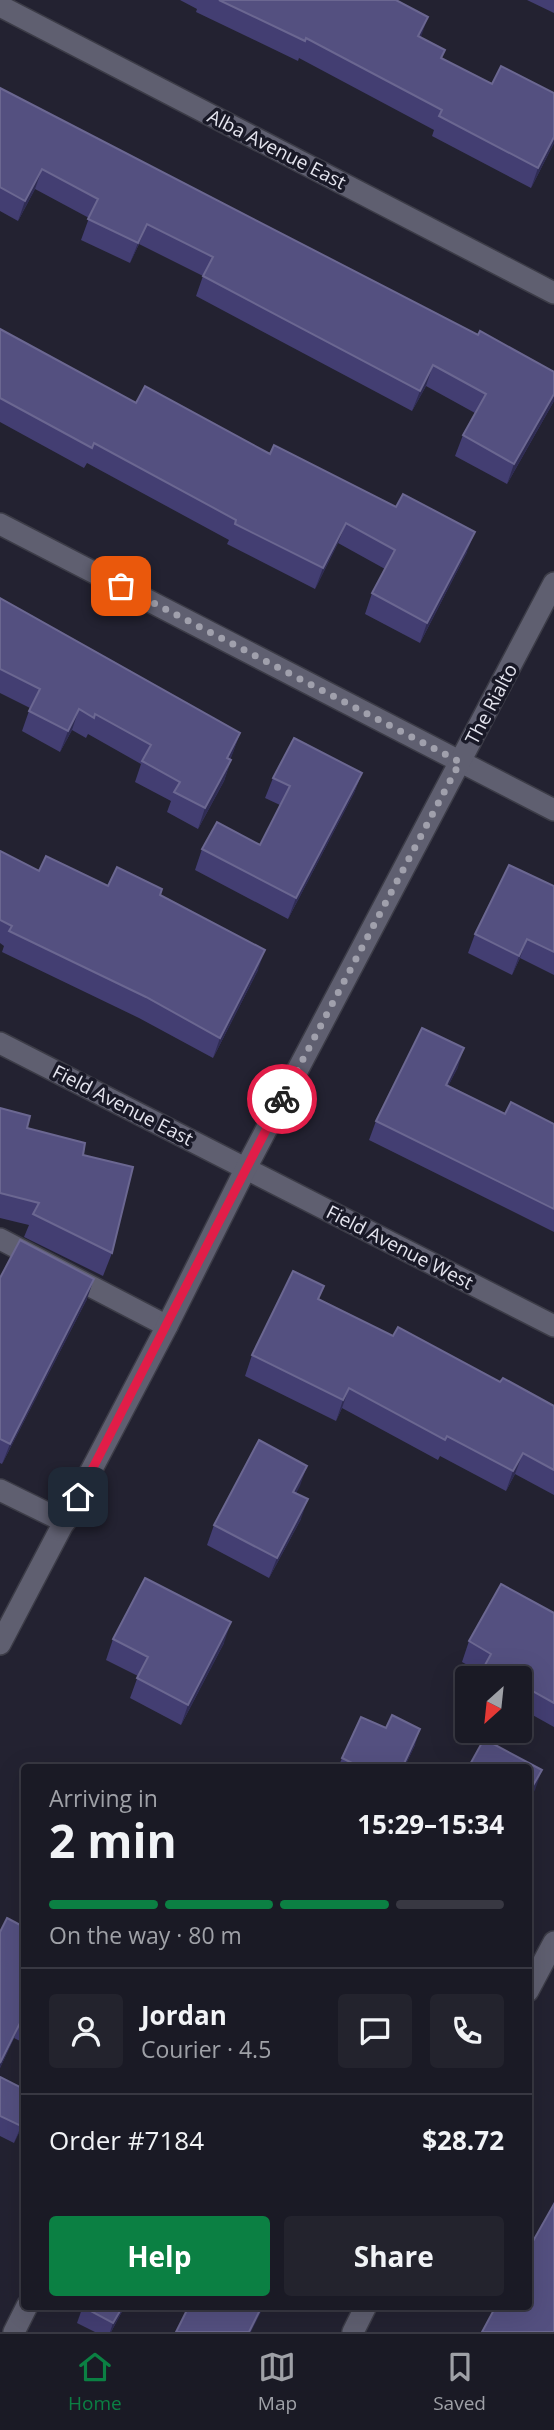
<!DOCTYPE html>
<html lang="en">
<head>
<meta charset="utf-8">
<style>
  :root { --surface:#1a1a25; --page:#23232d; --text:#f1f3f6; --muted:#9fa1a7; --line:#383842; --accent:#0b8043 }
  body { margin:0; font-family:"Open Sans",sans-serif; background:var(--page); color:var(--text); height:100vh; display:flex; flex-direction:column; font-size:26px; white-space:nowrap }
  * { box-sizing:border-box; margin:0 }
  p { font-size:23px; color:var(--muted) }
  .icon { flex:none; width:38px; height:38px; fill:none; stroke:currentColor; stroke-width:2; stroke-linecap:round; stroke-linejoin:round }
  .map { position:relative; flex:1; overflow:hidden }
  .side { position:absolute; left:21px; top:1764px; width:511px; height:546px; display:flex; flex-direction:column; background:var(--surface); border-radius:7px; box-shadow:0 7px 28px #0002,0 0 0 2px var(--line) }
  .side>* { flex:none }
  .needle { width:46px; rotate:207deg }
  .controls { position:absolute; left:455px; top:1666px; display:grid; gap:14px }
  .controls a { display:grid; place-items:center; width:77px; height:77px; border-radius:7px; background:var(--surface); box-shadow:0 7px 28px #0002,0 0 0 2px var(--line); font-size:35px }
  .pin { position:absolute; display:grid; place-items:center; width:60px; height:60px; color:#fff; margin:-30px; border-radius:14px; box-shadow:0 4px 10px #0006 }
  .courier { position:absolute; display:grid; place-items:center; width:70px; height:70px; margin:-35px; border:5px solid #e11d48; border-radius:50%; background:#fff; color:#222; box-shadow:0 2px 9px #0007 }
  .overview em { font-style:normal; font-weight:700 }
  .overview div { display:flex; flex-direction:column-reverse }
  .overview { display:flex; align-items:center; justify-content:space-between; height:119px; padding:0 28px }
  h1 { font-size:46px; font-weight:700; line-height:52px }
  .bar { display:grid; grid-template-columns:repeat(4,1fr); gap:10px 7px; align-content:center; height:84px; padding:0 28px }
  .bar i { height:9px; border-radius:5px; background:var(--line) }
  .bar .on { background:var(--accent) }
  .bar p { grid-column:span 4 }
  .line { display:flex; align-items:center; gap:18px; padding:0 28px; border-top:2px solid var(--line) }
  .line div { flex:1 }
  .round { display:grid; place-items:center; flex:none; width:74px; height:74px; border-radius:7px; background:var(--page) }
  .cta { display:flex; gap:14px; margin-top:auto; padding:14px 28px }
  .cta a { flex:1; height:80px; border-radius:7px; background:var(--accent); color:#fff; font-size:28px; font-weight:700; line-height:80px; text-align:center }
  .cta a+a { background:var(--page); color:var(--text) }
  .dock { display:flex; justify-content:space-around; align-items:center; height:98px; border-top:2px solid var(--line); background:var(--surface); font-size:19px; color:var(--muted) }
  .dock a { display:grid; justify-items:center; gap:4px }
  .dock .on { color:var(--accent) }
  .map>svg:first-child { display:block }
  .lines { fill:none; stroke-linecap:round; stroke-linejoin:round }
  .minor-casing { stroke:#3c3c47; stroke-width:24 }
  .minor { stroke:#5f5f70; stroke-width:21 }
  .wall { fill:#433e72 }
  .shaded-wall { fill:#2f2c53 }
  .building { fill:#545080; stroke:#6b6791; stroke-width:2 }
  .done { stroke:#a0a0ac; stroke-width:7; stroke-dasharray:0 12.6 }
  .route { stroke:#e11d48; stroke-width:9 }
  .labels { text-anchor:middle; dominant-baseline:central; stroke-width:7; stroke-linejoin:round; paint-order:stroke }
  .street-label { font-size:19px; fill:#e4e4ee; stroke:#191927 }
</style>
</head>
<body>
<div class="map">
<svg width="554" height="2332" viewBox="0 0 554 2332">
  <rect width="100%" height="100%" fill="#232231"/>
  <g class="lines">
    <g class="minor-casing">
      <g id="minor">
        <path d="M0,6L554,293"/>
        <path d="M0,524L554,810"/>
        <path d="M0,1043L554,1326"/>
        <path d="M0,1239L167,1326"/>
        <path d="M0,1490L65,1522"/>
        <path d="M0,1644L167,1326L246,1168L554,583"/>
        <path d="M528,1991L554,1942"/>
        <path d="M14,2332L27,2306"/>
        <path d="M353,2332L366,2306"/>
      </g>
    </g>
    <use href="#minor" class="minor"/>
  </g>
  <g class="wall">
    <path d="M180,0H396L421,38L442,59L492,84L554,93V143L531,188L432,136L434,130L299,58L298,61L196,12L197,9Z"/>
    <path d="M527,0H554V13Z"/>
    <path d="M0,88L478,335L554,372V401L507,484L455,456L463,435L475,413L426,386L412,411L196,296L203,276L139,244L130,263L81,240L89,218L35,189L18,221L0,211Z"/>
    <path d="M0,329L136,403L270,454L467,552L420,643L365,614L372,593L385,569L338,543L315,589L227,544L229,540L87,463L84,468L0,422Z"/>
    <path d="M0,598L240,733L230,760H231L224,781L198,829L167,812L171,801L135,782L141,764L88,734L86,738L72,730L60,752L22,731L30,708L0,693Z"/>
    <path d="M362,773L354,793L288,919L195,870L202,849L260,845L280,805L265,798L273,778Z"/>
    <path d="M0,851L39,871L108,886L160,895L258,970L213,1058L139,1018L2,952L4,946L0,943Z"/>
    <path d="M554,886V975L520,958L512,975L468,953L475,934Z"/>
    <path d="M458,1067L448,1086L505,1114L554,1124V1232L369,1140L376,1121Z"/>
    <path d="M0,1108L27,1128L83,1155L112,1253L103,1276L24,1237L29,1225L0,1218Z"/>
    <path d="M0,1278L87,1299L2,1464L0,1463Z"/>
    <path d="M319,1299L393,1336L554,1406V1495L515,1474L506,1491L440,1456L438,1460L342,1408L336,1421L245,1376L252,1355Z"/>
    <path d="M307,1466L296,1493L301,1519L269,1578L207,1545L214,1525Z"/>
    <path d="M554,1613V1727L520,1708V1678H480L482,1673L462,1662L469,1641Z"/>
    <path d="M113,1639L224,1643L181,1725L130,1698L138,1676L106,1660Z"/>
    <path d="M386,1728L415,1745L404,1768H338L342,1758Z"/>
    <path d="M24,1926V2043L14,2038L0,2068V1932Z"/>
    <path d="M0,2077L24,2089V2122L14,2143L0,2136Z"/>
    <path d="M83,2306H125L111,2332H95L77,2323Z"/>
  </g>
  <g class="shaded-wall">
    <path d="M428,17L421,37L411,56L418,36Z"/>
    <path d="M554,137V143L531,188L538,168Z"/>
    <path d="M42,169L35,189L18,221L25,201Z"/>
    <path d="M147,224L139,244L130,263L138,243Z"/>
    <path d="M433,365L426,386L412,411L420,391Z"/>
    <path d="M554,394V401L507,484L514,464Z"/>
    <path d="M346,523L338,543L315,589L323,568Z"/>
    <path d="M475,532L467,552L420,643L427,623Z"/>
    <path d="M79,709L72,730L60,752L68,731Z"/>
    <path d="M240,733L233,753L220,779L227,758Z"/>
    <path d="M231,760L224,781L198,829L205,808Z"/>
    <path d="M362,773L354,793L288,919L296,898Z"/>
    <path d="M527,939L520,958L512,975L519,956Z"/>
    <path d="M265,950L258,970L213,1058L220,1038Z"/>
    <path d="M464,1048L458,1067L439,1104L446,1085Z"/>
    <path d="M94,1279L87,1299L2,1464L10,1444Z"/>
    <path d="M349,1388L342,1408L336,1421L343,1400Z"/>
    <path d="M523,1453L515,1474L506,1491L513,1471Z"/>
    <path d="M307,1466L300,1486L286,1512L293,1492Z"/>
    <path d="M308,1499L301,1519L269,1578L277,1558Z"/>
    <path d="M231,1622L224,1643L181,1725L188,1705Z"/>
    <path d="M420,1729L415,1745L404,1768H402Z"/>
    <path d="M542,1770L535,1790L528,1801V1794Z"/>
    <path d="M21,2021L14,2038L0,2068V2063Z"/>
    <path d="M24,2118V2122L14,2143L21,2126Z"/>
    <path d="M123,2306H125L111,2332H110L113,2323Z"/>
    <path d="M262,2306H264L251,2332H249Z"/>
  </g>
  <g class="building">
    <path d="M219,0H396L428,17L418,36L445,50L441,58L492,84L501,66L554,93V137L538,168L439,116L442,110L306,38L305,41Z"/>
    <path d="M0,88L478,335L480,331L554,372V394L514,464L463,435L486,394L433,365L420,391L203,276L213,257L147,224L138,243L88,219L98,199L42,169L25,201L0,187Z"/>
    <path d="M0,329L136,403L145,386L270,454L274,445L396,507L403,494L475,532L427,623L372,593L395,550L346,523L323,568L235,524L236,520L94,443L92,448L0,398Z"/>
    <path d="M0,598L240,733L227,758L231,760L205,808L174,792L180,782L142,761L151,745L95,714L94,718L79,709L68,731L29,711L40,689L0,669Z"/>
    <path d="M294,738L362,773L296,898L202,849L217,822L260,845L290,786L273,778Z"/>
    <path d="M0,851L39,871L46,856L108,886L117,867L162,889L160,895L265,950L220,1038L146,997L9,931L12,926L0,920Z"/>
    <path d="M509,865L554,886V952L527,939L519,956L475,934Z"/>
    <path d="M422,1028L464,1048L446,1085L505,1114L511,1102L554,1124V1209L376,1121Z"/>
    <path d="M0,1108L30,1116L27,1128L85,1143L83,1155L133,1167L112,1253L33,1214L39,1203L0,1193Z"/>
    <path d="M20,1240L94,1279L10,1444L0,1439V1278Z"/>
    <path d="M293,1271L324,1286L318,1299L393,1336L398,1327L500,1382L503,1378L554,1406V1470L523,1453L513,1471L447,1436L445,1440L349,1388L343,1400L252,1355Z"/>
    <path d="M259,1440L307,1466L293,1492L308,1499L277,1558L214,1525Z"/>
    <path d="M145,1578L231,1622L188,1705L137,1678L148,1657L113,1639Z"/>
    <path d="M501,1584L554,1613V1703L520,1684V1678H509L485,1665L491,1654L469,1641Z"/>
    <path d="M392,1715L420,1729L402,1768H362L342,1758L361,1717L386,1728Z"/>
    <path d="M484,1739L542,1770L528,1794V1768H468Z"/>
    <path d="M7,1918L24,1927V1926V2023L21,2021L0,2063V1932Z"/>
    <path d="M0,2077L24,2089V2118L21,2126L0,2116Z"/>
    <path d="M554,2204V2332H482L496,2306H528V2250Z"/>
    <path d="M83,2306H123L113,2323L83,2307Z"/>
    <path d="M189,2306H262L249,2332H176Z"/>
  </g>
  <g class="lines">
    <path class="done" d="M121,586L460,762L282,1099"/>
    <path class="route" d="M78,1497L282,1099"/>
  </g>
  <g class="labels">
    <g class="street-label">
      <text transform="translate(277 149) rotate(27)">Alba Avenue East</text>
      <text transform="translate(491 704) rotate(-62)">The Rialto</text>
      <text transform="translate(123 1105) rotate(27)">Field Avenue East</text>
      <text transform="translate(400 1247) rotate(27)">Field Avenue West</text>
    </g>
  </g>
</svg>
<div class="controls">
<a><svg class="needle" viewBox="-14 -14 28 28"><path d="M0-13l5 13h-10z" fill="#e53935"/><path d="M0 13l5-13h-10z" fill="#9fa1a7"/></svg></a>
</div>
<div class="pin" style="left:121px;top:586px;background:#ea580c"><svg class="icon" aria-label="bag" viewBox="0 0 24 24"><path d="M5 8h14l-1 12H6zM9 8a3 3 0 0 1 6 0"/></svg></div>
<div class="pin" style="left:78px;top:1497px;background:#1f2937"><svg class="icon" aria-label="home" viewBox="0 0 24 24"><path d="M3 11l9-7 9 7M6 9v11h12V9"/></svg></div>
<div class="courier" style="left:282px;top:1099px"><svg class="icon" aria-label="bike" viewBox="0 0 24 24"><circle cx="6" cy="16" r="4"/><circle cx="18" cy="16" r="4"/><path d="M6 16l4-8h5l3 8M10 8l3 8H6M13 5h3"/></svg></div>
<section class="side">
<div class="overview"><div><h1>2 min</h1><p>Arriving in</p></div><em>15:29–15:34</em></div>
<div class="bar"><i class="on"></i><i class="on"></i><i class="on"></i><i></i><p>On the way · 80 m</p></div>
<div class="line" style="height:126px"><a class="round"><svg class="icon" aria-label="person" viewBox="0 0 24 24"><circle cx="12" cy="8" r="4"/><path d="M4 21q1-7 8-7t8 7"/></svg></a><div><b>Jordan</b><p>Courier · 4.5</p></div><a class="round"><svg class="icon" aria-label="chat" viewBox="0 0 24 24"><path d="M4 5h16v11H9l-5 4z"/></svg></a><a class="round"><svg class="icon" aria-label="phone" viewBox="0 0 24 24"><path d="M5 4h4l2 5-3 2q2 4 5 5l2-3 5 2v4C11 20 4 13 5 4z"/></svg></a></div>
<div class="line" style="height:91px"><div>Order #7184</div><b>$28.72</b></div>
<div class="cta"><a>Help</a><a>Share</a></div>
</section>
</div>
<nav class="dock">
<a class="on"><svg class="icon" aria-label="home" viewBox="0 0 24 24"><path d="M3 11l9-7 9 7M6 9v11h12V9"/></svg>Home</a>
<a><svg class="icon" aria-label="map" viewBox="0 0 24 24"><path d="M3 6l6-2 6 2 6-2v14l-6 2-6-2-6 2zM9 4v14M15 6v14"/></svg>Map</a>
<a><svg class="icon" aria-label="saved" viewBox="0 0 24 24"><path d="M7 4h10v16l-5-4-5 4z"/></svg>Saved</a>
</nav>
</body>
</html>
